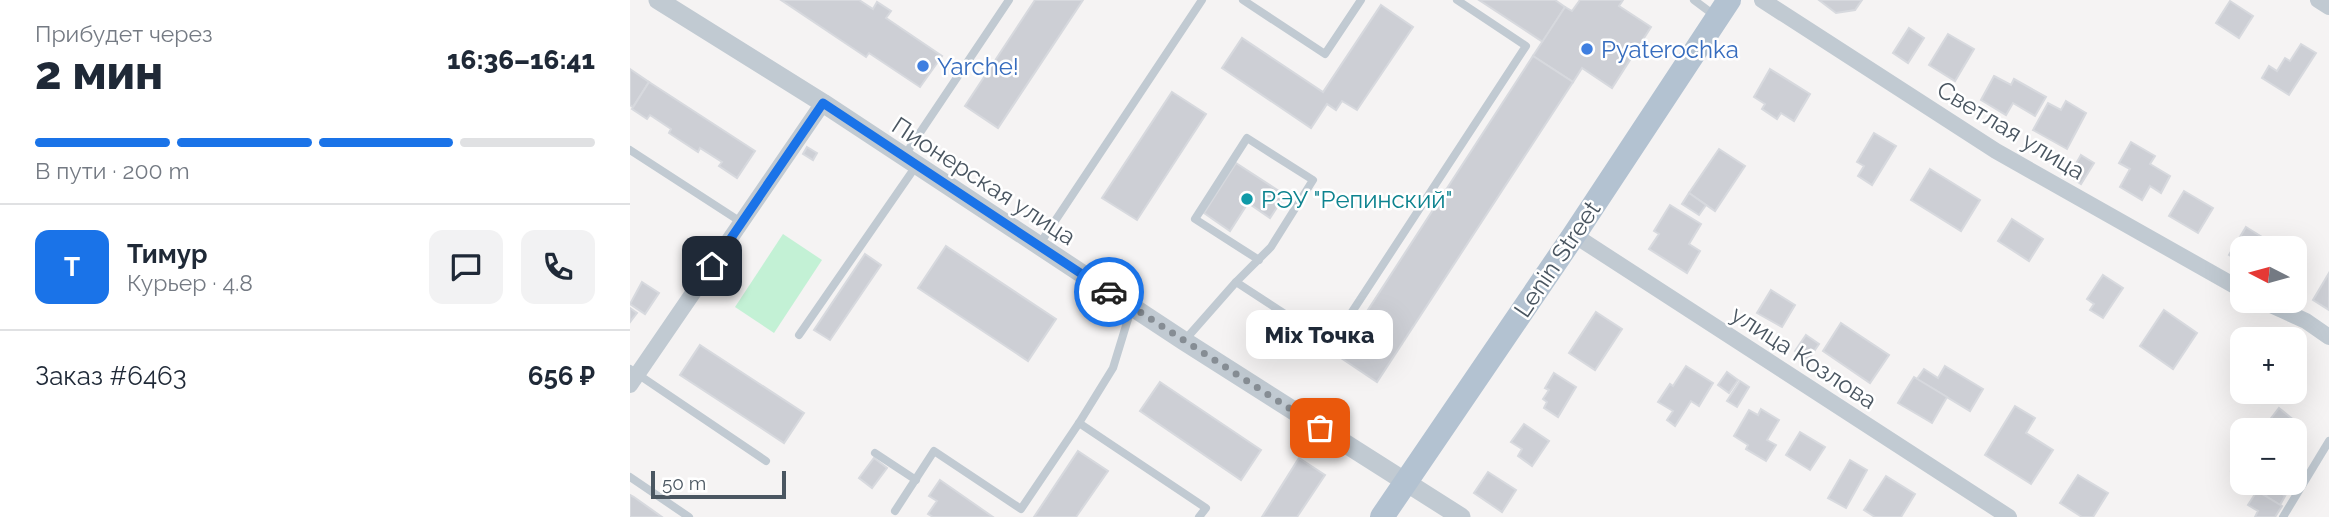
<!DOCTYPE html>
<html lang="ru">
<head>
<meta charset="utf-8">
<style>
  :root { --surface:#fff; --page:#f2f2f3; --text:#1f2937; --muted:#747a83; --line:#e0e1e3; --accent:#1a73e8 }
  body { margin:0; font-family:Raleway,sans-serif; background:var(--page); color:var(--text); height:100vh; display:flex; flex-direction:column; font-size:26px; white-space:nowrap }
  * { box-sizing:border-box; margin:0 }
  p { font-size:23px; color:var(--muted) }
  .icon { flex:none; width:38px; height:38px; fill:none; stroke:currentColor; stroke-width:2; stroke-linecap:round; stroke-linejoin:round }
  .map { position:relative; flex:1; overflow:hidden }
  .side { display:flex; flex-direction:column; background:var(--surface); width:630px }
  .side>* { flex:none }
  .needle { width:46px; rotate:276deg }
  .tools { position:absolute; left:1600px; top:236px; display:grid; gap:14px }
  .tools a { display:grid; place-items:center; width:77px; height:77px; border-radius:14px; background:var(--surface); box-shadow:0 7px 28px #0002; font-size:35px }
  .scale { position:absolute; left:21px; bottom:18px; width:135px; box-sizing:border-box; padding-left:7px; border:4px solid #4a5661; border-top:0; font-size:19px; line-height:24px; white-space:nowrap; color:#4a5661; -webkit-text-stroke:5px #fff; paint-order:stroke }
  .pin { position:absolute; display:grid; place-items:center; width:60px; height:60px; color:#fff; margin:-30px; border-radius:14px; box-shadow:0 4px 10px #0006 }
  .courier { position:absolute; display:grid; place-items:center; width:70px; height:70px; margin:-35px; border:5px solid #1a73e8; border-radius:50%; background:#fff; color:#222; box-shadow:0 2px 9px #0007 }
  .bubble { position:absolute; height:49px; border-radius:14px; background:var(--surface); box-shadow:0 7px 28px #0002; font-size:23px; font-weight:800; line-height:49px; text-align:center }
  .overview em { font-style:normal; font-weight:800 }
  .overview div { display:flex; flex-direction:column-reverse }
  .overview { display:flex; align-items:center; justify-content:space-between; height:119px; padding:0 35px }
  h1 { font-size:46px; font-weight:800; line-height:52px }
  .bar { display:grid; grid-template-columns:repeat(4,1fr); gap:10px 7px; align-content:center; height:84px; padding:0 35px }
  .bar i { height:9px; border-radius:5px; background:var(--line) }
  .bar .current { background:var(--accent) }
  .bar p { grid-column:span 4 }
  .line { display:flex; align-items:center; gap:18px; padding:0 35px; border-top:2px solid var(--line) }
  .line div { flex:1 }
  .round { display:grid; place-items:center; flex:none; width:74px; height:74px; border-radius:14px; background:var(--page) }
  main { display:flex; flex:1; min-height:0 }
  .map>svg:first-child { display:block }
  .green { fill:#c3f1d5 }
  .building { fill:#cdcfd5; stroke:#d7d9de; stroke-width:2 }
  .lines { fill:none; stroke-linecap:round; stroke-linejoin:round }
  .service { stroke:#c1cad2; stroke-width:8 }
  .minor { stroke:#c1cad2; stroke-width:16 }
  .tertiary { stroke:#c1cad2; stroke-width:19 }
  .primary { stroke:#b3c2d1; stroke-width:24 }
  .done { stroke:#868d94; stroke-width:7; stroke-dasharray:0 12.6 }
  .route { stroke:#1a73e8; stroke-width:9 }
  .shop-dot { fill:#3f7fe0; stroke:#fff; stroke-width:2.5 }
  .culture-dot { fill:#0f9aa8; stroke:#fff; stroke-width:2.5 }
  .labels { text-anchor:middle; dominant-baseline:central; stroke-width:5; stroke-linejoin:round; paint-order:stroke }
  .shop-label { font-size:24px; fill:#366cbe; stroke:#fff; text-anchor:start }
  .street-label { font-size:24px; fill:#4a5661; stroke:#fff }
  .culture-label { font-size:24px; fill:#0d838f; stroke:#fff; text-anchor:start }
</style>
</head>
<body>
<main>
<section class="side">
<div class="overview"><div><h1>2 мин</h1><p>Прибудет через</p></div><em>16:36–16:41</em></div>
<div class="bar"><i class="current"></i><i class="current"></i><i class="current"></i><i></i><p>В пути · 200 m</p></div>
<div class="line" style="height:126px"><b class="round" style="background:var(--accent);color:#fff">Т</b><div><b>Тимур</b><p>Курьер · 4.8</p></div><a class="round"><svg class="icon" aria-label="chat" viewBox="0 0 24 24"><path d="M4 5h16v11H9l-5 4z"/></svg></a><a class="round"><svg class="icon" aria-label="phone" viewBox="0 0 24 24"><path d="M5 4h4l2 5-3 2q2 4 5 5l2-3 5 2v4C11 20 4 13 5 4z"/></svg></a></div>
<div class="line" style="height:91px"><div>Заказ #6463</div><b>656 ₽</b></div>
</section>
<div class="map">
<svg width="1699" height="517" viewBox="0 0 1699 517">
  <rect width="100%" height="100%" fill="#f5f3f3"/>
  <path class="green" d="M153,234L192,260L144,333L105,307Z"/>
  <g class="building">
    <path d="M151,0H229L243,9L247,2L261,11L256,18L312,56L290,87L239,53L236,57Z"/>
    <path d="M405,0H453L368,128L335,106Z"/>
    <path d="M849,0H925L935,7L913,42Z"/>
    <path d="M950,0H993L989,6L1021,27L982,88L952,68L943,82L903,56L935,7L942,11Z"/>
    <path d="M1189,0H1232L1225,10L1206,13Z"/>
    <path d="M1600,1L1623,16L1609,38L1586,23Z"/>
    <path d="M751,5L783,27L727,110L712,101L706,110L697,104L681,128L592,68L612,38L693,92Z"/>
    <path d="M1279,28L1294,38L1278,63L1263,53Z"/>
    <path d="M1318,34L1344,49L1325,81L1299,65Z"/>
    <path d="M1671,44L1686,53L1659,95L1632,78L1639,66L1647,71L1655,58L1660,61Z"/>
    <path d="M903,56L943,82L747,382L708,356Z"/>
    <path d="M0,69L19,82L3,107L0,105Z"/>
    <path d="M1140,69L1180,94L1164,121L1151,113L1147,119L1132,109L1135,104L1124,97Z"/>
    <path d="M1364,76L1381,85L1384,79L1416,97L1405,116L1383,103L1376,115L1351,100Z"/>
    <path d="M19,82L125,151L107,178L89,166L92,162L70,148L68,152L39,133L41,129L20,115L17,119L2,109Z"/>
    <path d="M542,92L576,114L507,220L472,198Z"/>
    <path d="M1436,101L1456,113L1437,149L1403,130L1418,103L1431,110Z"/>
    <path d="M1244,133L1266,146L1242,185L1228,176L1234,166L1227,162Z"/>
    <path d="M1501,142L1525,156L1520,164L1540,176L1531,193L1520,186L1512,200L1490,187L1500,169L1489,163Z"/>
    <path d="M177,147L187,153L183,160L173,154Z"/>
    <path d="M1089,149L1115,166L1085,211L1059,193Z"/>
    <path d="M1451,155L1464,163L1451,184L1439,176Z"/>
    <path d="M606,163L655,195L640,218L618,203L600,231L574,213Z"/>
    <path d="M1300,169L1350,200L1331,231L1281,200Z"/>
    <path d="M1554,191L1583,208L1568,233L1539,216Z"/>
    <path d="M1059,193L1076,205L1069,215L1052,204Z"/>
    <path d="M1040,205L1071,224L1059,244L1070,251L1057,273L1019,249L1029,234L1024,231Z"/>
    <path d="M1382,219L1413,239L1399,261L1368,241Z"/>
    <path d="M1616,227L1640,242L1636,248H1612V263L1599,255Z"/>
    <path d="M316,246L426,319L398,361L288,288Z"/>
    <path d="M235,254L251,265L200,340L184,330Z"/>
    <path d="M1699,273V310L1683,300Z"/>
    <path d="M1473,275L1493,288L1473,318L1460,310L1464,304L1457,299Z"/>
    <path d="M12,282L29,293L15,314L0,304Z"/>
    <path d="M1141,290L1165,305L1152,327L1127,313Z"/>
    <path d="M0,308L7,313L0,322Z"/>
    <path d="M1534,310L1567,333L1543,369L1510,346Z"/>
    <path d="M966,312L992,329L965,370L939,353Z"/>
    <path d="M1211,323L1259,355L1240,383L1193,351Z"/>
    <path d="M1176,335L1189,344L1178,360L1165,351Z"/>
    <path d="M70,345L174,413L154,443L50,375Z"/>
    <path d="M1056,366L1083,383L1069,406L1061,401L1045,426L1037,420L1043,411L1028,402L1040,384L1043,386Z"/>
    <path d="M1315,366L1353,389L1340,411L1287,379L1294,369L1308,378Z"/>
    <path d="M1097,372L1108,380L1099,393L1088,385Z"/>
    <path d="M924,373L946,387L928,417L914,408L917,402L913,399L919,390L915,388Z"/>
    <path d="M1284,377L1317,397L1302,423L1268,403Z"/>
    <path d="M1110,381L1119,387L1107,407L1097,401Z"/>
    <path d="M530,382L631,450L611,480L510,411Z"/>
    <path d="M1385,406L1405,418L1396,433L1423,450L1401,484L1355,455Z"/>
    <path d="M1649,408L1665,421L1658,430H1632Z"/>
    <path d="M1131,409L1149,420L1137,440L1146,445L1136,461L1116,449L1118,445L1104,436L1119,410L1128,415Z"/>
    <path d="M894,424L919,441L902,466L888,456L892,449L881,442Z"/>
    <path d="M1170,432L1195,447L1180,470L1156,455Z"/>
    <path d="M448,451L478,471L446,517H404Z"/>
    <path d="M1612,457V480L1601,471Z"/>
    <path d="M244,458L257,468L242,488L229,478Z"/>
    <path d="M669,458L695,475L667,517H632Z"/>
    <path d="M1220,460L1237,470L1216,508L1198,498Z"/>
    <path d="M1664,460L1675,466L1668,476L1664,473Z"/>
    <path d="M858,472L886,490L872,512L844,493Z"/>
    <path d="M1448,475L1478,493L1463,517H1452L1430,503Z"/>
    <path d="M1256,476L1285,494L1271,517H1245L1234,510Z"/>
    <path d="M310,480L353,510L363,517H303L298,514L307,501L299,496Z"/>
    <path d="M1643,483H1657L1661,485L1656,494L1642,485Z"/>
    <path d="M1641,487L1655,496L1650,505L1636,496Z"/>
    <path d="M1627,491L1652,506L1645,517H1625L1628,511L1618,505Z"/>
    <path d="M0,495L4,497L32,517H0Z"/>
  </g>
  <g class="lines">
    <g class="service">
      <path d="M613,0L695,54L731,0"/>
      <path d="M1064,0L1084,15"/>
      <path d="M0,150L111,222"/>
      <path d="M275,155L379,0"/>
      <path d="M409,245L572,0"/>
      <path d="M606,282L641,247L683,180L617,138L565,219L629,260"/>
      <path d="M169,335L286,166"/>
      <path d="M554,341L606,282L701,344L896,46L827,0"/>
      <path d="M0,369L136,461"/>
      <path d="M449,423L576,508L569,517"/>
      <path d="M1664,438L1670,432"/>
      <path d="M245,453L286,480"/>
      <path d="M0,477L59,517"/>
      <path d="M1623,489L1628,483"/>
      <path d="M265,511L304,451L391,509L449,423L483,368L502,306"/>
      <path d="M1653,517L1699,441"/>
    </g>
    <g class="minor">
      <path d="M1132,0L1366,151L1612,290"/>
      <path d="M1688,0L1699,7"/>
      <path d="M944,235L1379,517"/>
      <path d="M1632,301L1676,321L1699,337"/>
      <path d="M0,385L193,103"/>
    </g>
    <path class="tertiary" d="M28,0L193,103L554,341L831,517"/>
    <path class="primary" d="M752,517L944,235L1099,0"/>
  </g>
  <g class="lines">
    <path class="done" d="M479,292L690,428"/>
    <path class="route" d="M82,266L193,103L479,292"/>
  </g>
  <g class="shop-dot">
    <circle cx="957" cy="49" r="7"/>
    <circle cx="293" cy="66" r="7"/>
  </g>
  <circle class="culture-dot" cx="617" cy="199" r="7"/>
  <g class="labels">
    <g class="shop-label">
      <text x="971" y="49">Pyaterochka</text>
      <text x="307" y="66">Yarche!</text>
    </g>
    <g class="street-label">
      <text transform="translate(1381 130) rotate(31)">Светлая улица</text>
      <text transform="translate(354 181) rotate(33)">Пионерская улица</text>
      <text transform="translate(927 259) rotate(-56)">Lenin Street</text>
      <text transform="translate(1174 357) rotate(33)">улица Козлова</text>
    </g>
    <g class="culture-label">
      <text x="631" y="199">РЭУ "Репинский"</text>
    </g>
  </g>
</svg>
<div class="tools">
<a><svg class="needle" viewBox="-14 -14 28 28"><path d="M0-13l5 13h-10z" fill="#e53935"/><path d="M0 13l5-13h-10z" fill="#747a83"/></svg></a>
<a>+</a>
<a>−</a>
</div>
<div class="scale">50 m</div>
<div class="pin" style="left:690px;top:428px;background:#ea580c"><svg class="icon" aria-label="bag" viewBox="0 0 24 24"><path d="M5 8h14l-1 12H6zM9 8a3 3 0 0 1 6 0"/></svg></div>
<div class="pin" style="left:82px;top:266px;background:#1f2937"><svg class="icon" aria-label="home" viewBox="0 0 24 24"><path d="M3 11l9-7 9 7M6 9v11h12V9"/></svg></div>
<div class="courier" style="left:479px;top:292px"><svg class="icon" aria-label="car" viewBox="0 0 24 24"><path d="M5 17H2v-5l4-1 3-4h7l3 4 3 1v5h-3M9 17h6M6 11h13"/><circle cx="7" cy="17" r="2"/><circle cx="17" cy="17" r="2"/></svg></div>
<div class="bubble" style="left:616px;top:310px;width:147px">Mix Точка</div>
</div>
</main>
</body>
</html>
